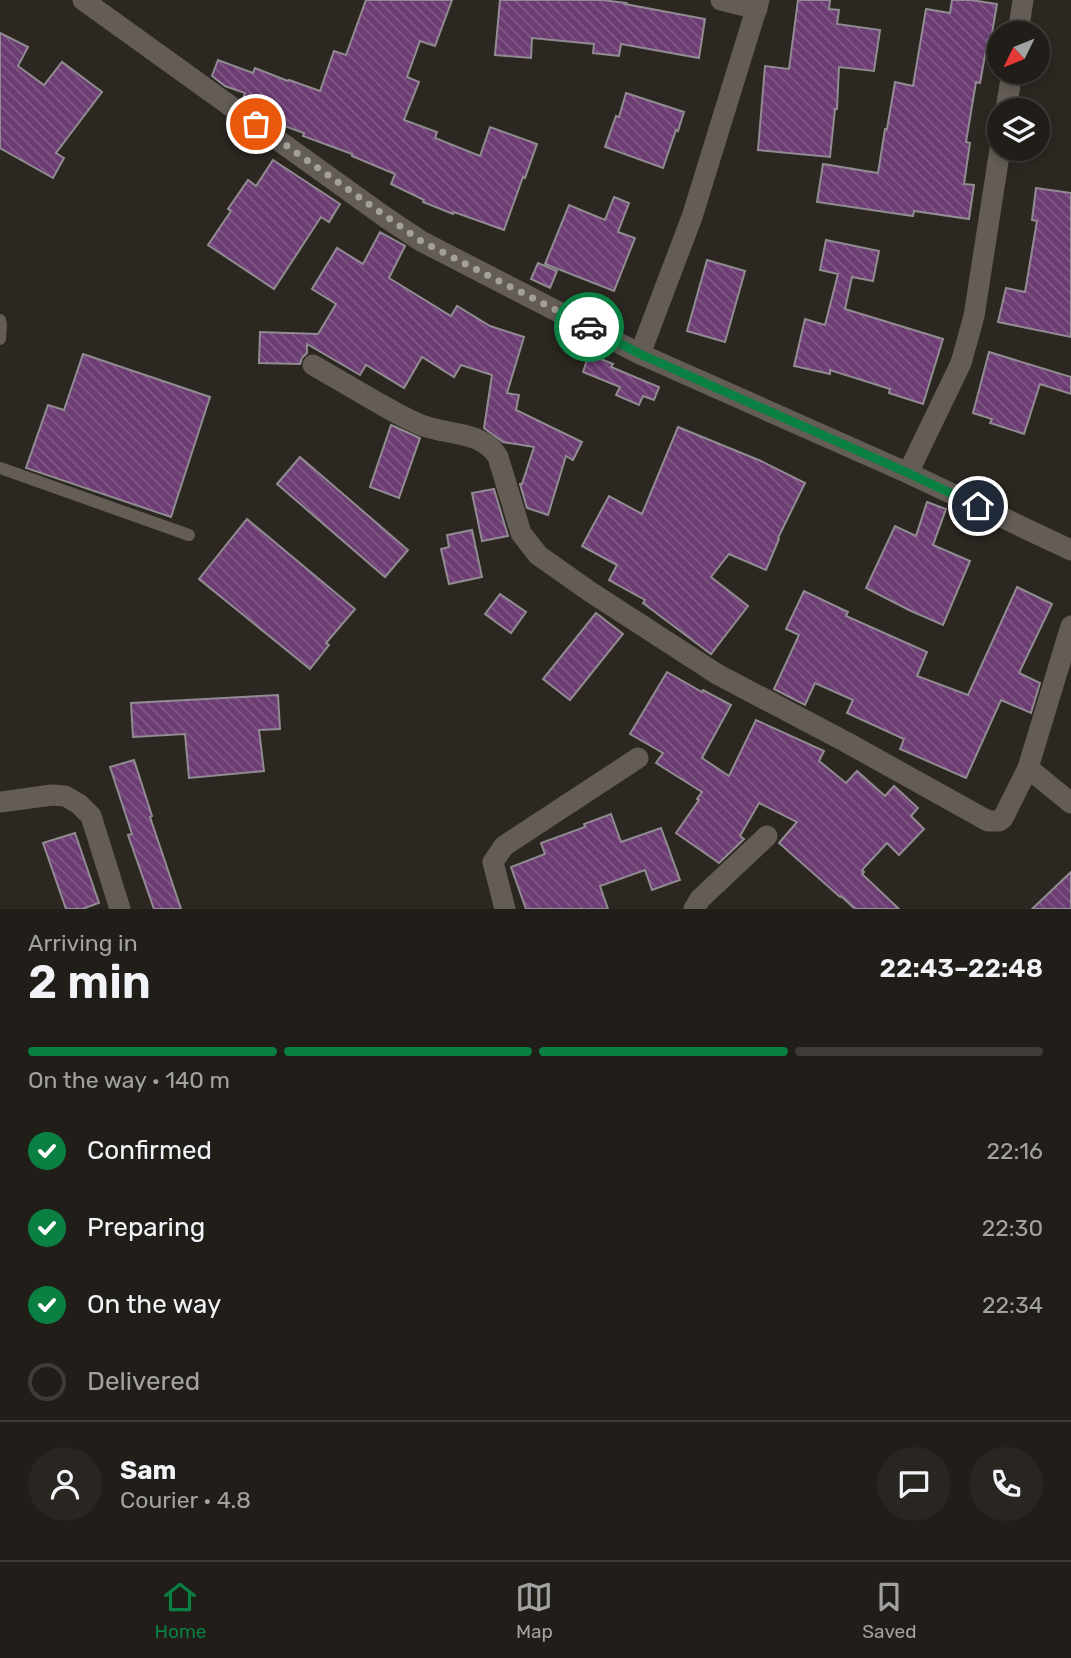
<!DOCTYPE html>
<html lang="en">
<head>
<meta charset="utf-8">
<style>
  :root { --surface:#211d19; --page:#292622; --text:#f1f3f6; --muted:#a2a2a2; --line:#3e3b38; --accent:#0b8043 }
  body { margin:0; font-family:Rubik,sans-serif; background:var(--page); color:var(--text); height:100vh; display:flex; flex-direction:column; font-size:26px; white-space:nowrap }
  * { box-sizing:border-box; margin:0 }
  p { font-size:23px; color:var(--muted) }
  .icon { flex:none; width:38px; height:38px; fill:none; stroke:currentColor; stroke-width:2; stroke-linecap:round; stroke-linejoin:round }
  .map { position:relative; height:909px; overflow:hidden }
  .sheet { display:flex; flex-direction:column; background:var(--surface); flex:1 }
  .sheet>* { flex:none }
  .needle { width:46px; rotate:227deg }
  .tools { position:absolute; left:987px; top:21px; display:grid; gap:14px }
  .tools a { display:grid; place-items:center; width:63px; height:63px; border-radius:50%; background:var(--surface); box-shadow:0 4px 10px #0003,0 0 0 2px var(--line); font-size:35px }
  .pin { position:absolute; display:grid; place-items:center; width:60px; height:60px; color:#fff; margin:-30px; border:4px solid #fff; border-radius:50%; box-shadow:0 2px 7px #0007 }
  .courier { position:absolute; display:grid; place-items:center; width:70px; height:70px; margin:-35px; border:5px solid #0b8043; border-radius:50%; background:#fff; color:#222; box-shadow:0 2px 9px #0007 }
  .summary em { font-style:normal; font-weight:600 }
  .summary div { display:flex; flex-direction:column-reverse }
  .summary { display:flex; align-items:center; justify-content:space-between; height:119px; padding:0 28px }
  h1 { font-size:46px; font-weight:600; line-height:52px }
  .bar { display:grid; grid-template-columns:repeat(4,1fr); gap:10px 7px; align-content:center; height:84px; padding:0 28px }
  .bar i { height:9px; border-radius:5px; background:var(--line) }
  .bar .current { background:var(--accent) }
  .bar p { grid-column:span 4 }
  .line { display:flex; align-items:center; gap:18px; padding:0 28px; border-top:2px solid var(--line) }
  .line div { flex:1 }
  .round { display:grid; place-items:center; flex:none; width:74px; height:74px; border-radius:37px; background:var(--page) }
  ol { padding:0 28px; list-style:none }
  li { display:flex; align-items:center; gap:21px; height:77px }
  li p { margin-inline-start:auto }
  li .icon { padding:7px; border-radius:50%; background:var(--accent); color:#fff; stroke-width:4 }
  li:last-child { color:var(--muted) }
  li i { width:38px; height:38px; border:4px solid var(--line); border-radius:50% }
  .tabs { display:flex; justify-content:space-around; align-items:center; height:98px; border-top:2px solid var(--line); background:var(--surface); font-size:19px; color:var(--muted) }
  .tabs a { display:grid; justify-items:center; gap:4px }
  .tabs .current { color:var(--accent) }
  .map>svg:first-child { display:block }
  .building { fill:url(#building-back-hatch); stroke:#918b92; stroke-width:2 }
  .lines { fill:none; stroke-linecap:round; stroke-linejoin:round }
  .lane { stroke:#635d56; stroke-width:12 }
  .street { stroke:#635d56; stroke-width:21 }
  .done { stroke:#a4a19c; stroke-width:7; stroke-dasharray:0 12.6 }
  .route { stroke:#0b8043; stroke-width:9 }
</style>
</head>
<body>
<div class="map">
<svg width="1071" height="909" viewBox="0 0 1071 909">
  <defs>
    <pattern id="building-back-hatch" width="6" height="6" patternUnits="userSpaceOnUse" patternTransform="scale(1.75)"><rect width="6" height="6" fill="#6c3d73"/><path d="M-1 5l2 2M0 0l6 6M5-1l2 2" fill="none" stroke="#815986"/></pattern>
  </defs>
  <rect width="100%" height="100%" fill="#2c2721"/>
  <g class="building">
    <path d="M366,0H452L435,46L420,41L407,77L419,82L404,120L437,132L435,138L480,156L490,127L537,144L525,178L523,177L504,230L454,212L453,214L423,202L424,200L391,184L395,174L352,156V154L303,136L304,133L276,123L274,121L277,113L244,100L243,99L245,93L225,86L212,76L218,60L253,73L255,68L288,81L289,80L320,91L334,51L346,55Z"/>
    <path d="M500,0H602L626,3L625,4L705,19L699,58L621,44L619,56L593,53L594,44L532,38L531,58L495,55Z"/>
    <path d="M798,0H830L829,9L839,10L837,24L880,30L874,71L839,67L837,109H835L830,157L758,150L765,66L789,69Z"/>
    <path d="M952,0H971L997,4L991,39H988L980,83L976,82L966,142L970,143L964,184L974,185L969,219L914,211L913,216L817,202L823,164L878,173L885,129H887L895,82L913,86L926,9L950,13Z"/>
    <path d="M0,33L28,47L18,66L44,85L62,62L102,92L56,153L64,158L53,178L0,148Z"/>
    <path d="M626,93L684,112L678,131L676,130L663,168L605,147L616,116L619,117Z"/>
    <path d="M273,160L340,204L329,222L321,217L274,289L208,245L231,211L228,209L248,180L256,186Z"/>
    <path d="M1036,188L1071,193V337L998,322L1006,288L1025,292L1037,221L1032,220Z"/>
    <path d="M614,197L629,203L618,232L635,238L614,291L545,264L569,205L605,220Z"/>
    <path d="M380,232L405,246L389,278L451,316L457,306L490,326L524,337L507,393L519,395L516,410L582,442L573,460L566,456L548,515L527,508L520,484H522L534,447L503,442L484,428L492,375L461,365L454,377L422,357L404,388L366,365L360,375L307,344V353L302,358L300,364L259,363L260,332L318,334L336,304L312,289L337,248L363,264Z"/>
    <path d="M826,240L879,251L873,281L852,277L845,309L943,339L923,404L889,393L890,389L830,370V374L794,366L805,319L825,325L838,274L820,270Z"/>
    <path d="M707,260L745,271L725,342L687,331Z"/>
    <path d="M538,263L557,271L550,288L531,279Z"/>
    <path d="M989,352L1071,377V394L1040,384L1024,434L990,423L992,419L973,413Z"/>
    <path d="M83,354L210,397L171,517L26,468L48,405L64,410Z"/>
    <path d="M589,354L613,364L611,367L659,387L654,400L643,396L639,405L616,395L620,387L583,372Z"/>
    <path d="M391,425L420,438L399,498L370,487Z"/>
    <path d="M678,427L761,461L805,483L778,538L779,539L766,570L729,554L711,577L748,606L711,654L643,603L645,600L609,580L617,565L582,546L609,496L642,514Z"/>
    <path d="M300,457L408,550L385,577L277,484Z"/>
    <path d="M494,489L508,536L482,541L472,493Z"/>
    <path d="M927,502L946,509L933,545L970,561L943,625L911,611L866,588L895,526L916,536Z"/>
    <path d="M247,519L355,609L326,643L329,645L310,669L199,579Z"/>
    <path d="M472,530L482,577L449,584L441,549L449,547L447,535Z"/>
    <path d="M1017,587L1052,604L1019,673L1040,683L1031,713L1001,700L966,778L900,749L904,739L847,713L853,700L815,683L805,705L774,689L799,635L786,629L804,591L848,612L846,616L927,652L917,676L968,695Z"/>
    <path d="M500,594L526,612L511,633L485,614Z"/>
    <path d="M596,613L623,634L570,700L543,679Z"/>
    <path d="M667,672L702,692L703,690L731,705L702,758L729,776L756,720L824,751L819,761L846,783L857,771L885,796L894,786L918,808L911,816L924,829L899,855L887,843L862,870L864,872L862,874L899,909H855L841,896L840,897L779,843L797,822L759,803L740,836L744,839L719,863L676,833L699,800L697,799L702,792L656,763L663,753L630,734Z"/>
    <path d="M278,695L280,729L259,730L264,771L189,778L185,734L133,737L131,703Z"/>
    <path d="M134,760L152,816L150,817L181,909H154L128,835L132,834L110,767Z"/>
    <path d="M611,814L621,842L661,828L680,880L652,890L645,870L600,886L608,909H526L511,867L545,854L541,843L585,827L584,824Z"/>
    <path d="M75,833L99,903L82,909H66L43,843Z"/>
    <path d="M1071,872V909H1032Z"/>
  </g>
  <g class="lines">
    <g class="lane">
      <path d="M0,320L1,325L0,339"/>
      <path d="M0,468L189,535"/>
    </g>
    <g class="street">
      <path d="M83,0L385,217L421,241L640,354L908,473L1071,550"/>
      <path d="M721,0L757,9"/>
      <path d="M1018,33L1023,0"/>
      <path d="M1006,110L1012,72"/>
      <path d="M640,354L692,217L759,0"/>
      <path d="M313,365C334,377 354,389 375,401C391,410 407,420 424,426C449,435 483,431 498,457L521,533L538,555L589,591L717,674L846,742L988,821H999L1003,818L1028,768L1071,626"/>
      <path d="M908,473L961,363L974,316L1000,149"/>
      <path d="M1028,768L1071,803"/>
      <path d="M0,802L52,795L65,796L79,804L91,816L120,909"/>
      <path d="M505,909L493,862L504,846L638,758"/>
      <path d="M694,909L700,899L767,836"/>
    </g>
  </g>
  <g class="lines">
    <path class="done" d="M256,124L421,241L589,327"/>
    <path class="route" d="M589,327L640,354L908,473L978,506"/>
  </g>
</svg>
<div class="tools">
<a><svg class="needle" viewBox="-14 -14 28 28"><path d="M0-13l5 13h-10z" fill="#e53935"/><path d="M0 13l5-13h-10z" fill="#a2a2a2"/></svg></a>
<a><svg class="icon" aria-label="layers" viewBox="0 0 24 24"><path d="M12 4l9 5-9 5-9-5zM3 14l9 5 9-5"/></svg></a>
</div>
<div class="pin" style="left:256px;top:124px;background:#ea580c"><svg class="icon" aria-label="bag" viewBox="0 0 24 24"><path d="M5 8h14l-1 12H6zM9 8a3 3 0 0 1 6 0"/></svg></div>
<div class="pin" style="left:978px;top:506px;background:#1f2937"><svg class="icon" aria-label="home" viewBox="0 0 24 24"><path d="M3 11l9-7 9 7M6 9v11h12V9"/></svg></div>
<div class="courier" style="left:589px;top:327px"><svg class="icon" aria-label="car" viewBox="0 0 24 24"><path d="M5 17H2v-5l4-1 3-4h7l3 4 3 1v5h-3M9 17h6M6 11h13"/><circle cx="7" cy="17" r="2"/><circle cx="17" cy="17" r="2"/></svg></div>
</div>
<section class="sheet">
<div class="summary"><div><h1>2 min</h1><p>Arriving in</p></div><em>22:43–22:48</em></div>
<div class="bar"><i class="current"></i><i class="current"></i><i class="current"></i><i></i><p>On the way · 140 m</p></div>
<ol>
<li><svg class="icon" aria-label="check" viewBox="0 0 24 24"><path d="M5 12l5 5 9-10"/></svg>Confirmed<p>22:16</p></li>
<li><svg class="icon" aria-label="check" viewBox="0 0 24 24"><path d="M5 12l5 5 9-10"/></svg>Preparing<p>22:30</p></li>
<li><svg class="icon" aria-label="check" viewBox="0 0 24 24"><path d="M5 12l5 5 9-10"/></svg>On the way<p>22:34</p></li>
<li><i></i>Delivered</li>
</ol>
<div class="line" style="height:126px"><a class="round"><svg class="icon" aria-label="person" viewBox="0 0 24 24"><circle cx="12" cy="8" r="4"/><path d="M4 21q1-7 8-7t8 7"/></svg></a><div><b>Sam</b><p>Courier · 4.8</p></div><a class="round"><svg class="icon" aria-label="chat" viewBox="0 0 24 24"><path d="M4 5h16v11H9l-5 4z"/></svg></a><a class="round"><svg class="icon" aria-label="phone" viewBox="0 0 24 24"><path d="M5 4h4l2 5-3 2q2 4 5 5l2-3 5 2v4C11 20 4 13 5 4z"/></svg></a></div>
</section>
<nav class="tabs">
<a class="current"><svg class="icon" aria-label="home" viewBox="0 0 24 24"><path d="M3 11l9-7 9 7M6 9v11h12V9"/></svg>Home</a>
<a><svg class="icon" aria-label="map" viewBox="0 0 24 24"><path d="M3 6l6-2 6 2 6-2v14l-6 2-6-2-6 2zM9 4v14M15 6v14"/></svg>Map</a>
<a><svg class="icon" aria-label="saved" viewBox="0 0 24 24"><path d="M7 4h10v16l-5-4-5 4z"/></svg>Saved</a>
</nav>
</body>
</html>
